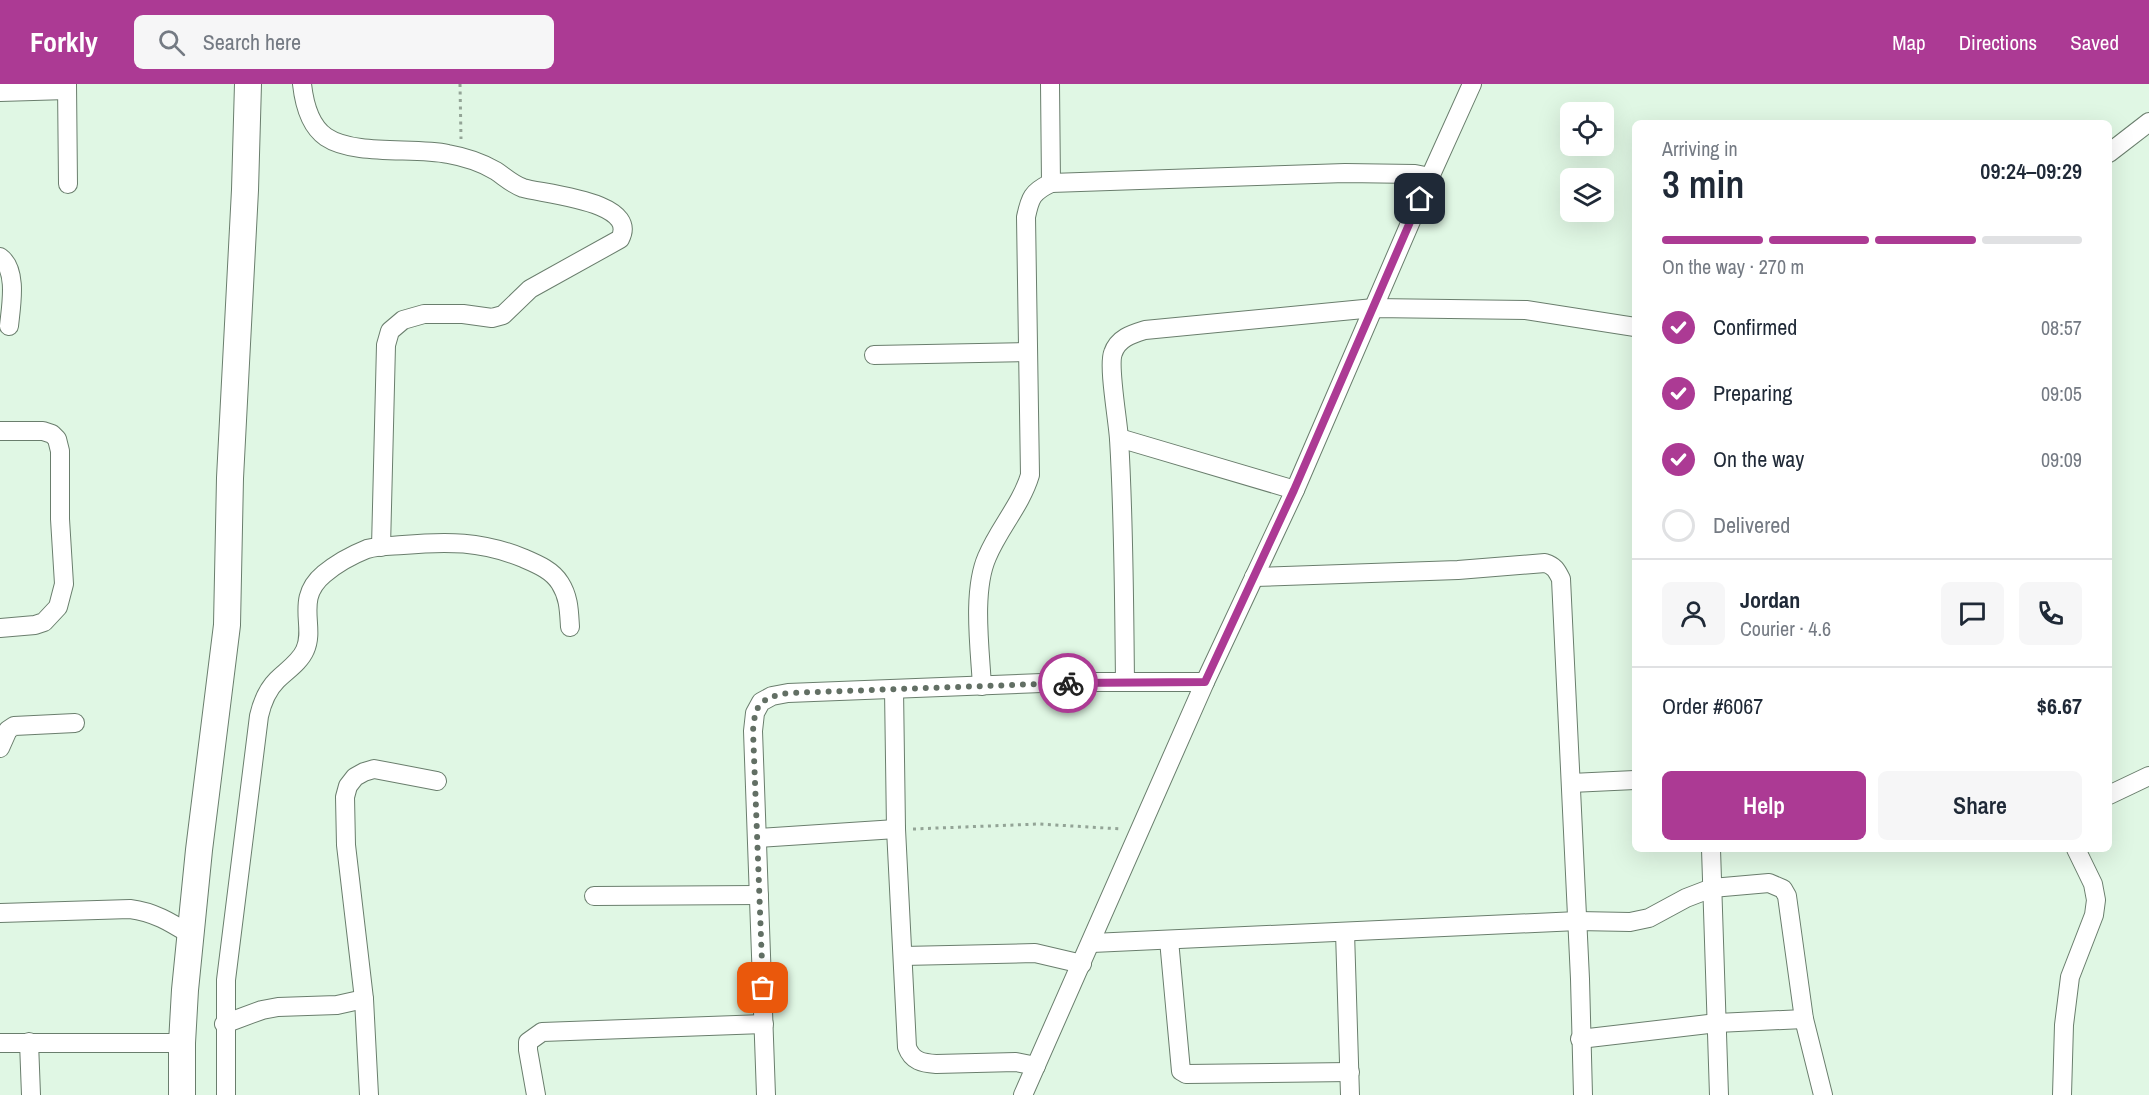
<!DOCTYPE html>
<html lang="en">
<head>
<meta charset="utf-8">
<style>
  :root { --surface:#fff; --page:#f6f6f7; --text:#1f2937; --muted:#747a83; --line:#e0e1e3; --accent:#ac3a94 }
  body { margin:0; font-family:"Archivo Narrow",sans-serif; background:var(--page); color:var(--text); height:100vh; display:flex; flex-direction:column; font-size:22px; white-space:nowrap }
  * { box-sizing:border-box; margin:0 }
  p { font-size:20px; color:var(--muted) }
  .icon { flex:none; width:33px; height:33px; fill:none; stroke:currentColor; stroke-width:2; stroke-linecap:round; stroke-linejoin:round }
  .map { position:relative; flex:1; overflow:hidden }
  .drawer { position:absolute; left:1632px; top:36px; width:480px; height:732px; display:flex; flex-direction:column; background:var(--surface); border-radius:9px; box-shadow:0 6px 24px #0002 }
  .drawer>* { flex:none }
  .buttons { position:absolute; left:1560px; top:18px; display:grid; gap:12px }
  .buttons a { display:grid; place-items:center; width:54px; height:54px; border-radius:9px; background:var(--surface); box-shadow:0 6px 24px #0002; font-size:30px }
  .pin { position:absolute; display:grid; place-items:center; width:51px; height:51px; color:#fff; margin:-26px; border-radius:12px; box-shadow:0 3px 9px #0006 }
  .courier { position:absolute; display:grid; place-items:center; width:60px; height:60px; margin:-30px; border:4px solid #ac3a94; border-radius:50%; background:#fff; color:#222; box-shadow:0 2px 8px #0007 }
  .summary em { font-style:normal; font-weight:600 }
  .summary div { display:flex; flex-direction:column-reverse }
  .summary { display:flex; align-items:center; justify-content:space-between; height:102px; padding:0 30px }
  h1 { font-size:39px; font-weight:600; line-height:45px }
  .bar { display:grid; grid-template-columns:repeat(4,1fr); gap:9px 6px; align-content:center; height:72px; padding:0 30px }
  .bar i { height:8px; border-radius:4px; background:var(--line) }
  .bar .current { background:var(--accent) }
  .bar p { grid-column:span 4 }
  .line { display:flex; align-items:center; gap:15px; padding:0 30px; border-top:2px solid var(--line) }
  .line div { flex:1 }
  .round { display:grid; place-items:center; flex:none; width:63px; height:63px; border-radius:9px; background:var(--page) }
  ol { padding:0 30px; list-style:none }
  li { display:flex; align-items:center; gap:18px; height:66px }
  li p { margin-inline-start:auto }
  li .icon { padding:6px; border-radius:50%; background:var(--accent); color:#fff; stroke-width:4 }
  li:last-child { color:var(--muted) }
  li i { width:33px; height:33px; border:3px solid var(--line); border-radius:50% }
  .cta { display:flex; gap:12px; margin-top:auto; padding:12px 30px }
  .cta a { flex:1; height:69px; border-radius:9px; background:var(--accent); color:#fff; font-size:24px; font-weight:600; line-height:69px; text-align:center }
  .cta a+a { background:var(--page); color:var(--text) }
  header { display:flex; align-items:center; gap:36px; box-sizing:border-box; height:84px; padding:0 30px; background:var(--accent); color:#fff }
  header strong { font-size:28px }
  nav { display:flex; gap:33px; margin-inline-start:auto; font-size:21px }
  .search { width:420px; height:54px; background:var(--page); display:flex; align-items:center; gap:15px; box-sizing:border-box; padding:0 21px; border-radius:9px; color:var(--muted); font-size:22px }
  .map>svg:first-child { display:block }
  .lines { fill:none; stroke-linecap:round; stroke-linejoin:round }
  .street-casing { stroke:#6a7e6d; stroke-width:20 }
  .secondary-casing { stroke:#6a7e6d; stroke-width:28 }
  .path { stroke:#93a496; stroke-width:3; stroke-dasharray:3 4.5; stroke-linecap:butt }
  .street { stroke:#fff; stroke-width:18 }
  .secondary { stroke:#fff; stroke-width:26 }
  .done { stroke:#626f64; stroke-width:6; stroke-dasharray:0 10.8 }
  .route { stroke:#ac3a94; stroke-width:8 }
</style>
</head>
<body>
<header>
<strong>Forkly</strong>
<div class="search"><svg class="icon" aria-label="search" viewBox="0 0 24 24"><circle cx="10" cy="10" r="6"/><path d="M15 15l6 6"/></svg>Search here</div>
<nav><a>Map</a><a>Directions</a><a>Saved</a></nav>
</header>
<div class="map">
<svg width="2149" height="1011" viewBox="0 0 2149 1011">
  <rect width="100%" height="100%" fill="#e0f7e4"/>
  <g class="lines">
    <g class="street-casing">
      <g id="street">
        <path d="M67,0L68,100"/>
        <path d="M302,0C304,18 310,42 326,53C354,72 414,63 448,70C465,73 481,78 496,87C505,93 512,100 523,104C543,110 640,117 620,155L530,205L503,231L492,234L463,230H424L403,236L390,247L386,261L381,463"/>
        <path d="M0,8L67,6"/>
        <path d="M2109,69L2149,38"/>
        <path d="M1051,99L1345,89L1415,90L1430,93"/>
        <path d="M0,173C18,186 11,222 9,242"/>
        <path d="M874,271L1028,268"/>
        <path d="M0,347H43L52,350L57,355L60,367V435L64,500L58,523L44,538L35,541L0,544"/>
        <path d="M1119,354L1295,406"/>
        <path d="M1254,493L1458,486L1545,479C1555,482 1557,487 1561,495L1580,895L1583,1011"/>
        <path d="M1125,597C1124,517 1124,436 1119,355C1118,337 1108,282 1113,269C1118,254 1132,250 1145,246L1374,224L1526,226L1635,243"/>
        <path d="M982,602C980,565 972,507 987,473C999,444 1021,421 1030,391L1026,133C1030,114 1032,108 1051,99L1050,0"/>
        <path d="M894,605L896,745L907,963C912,977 922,979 936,980L1016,978L1036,982"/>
        <path d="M0,664L8,646L14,642L75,639"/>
        <path d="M1571,699L1635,696"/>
        <path d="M2109,711L2149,692"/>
        <path d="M757,754L896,745"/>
        <path d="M1711,765L1719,1011"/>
        <path d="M594,812L759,811"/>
        <path d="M0,829L130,825C154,828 170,838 191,851"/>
        <path d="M1345,848L1350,1011"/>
        <path d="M1169,856L1181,987L1186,990L1350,988"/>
        <path d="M1092,859L1578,837L1630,838L1649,834L1686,814L1712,804L1769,799L1783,805L1787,812L1804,935L1823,1011"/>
        <path d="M903,872L1035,869L1082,880"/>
        <path d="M224,940L262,926L278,923L337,921L364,915"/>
        <path d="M1580,955L1717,939L1804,935"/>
        <path d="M29,958L31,1011"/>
        <path d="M0,959H182"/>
        <path d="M226,1011V896L259,632C262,619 267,606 277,596C286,587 300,578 305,566C316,542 294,515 324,490C336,480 352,471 367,465C378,462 391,462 403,461C447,457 481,457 523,474C537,480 552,486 560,499C569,513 569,527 570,543"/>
        <path d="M369,1011L364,915L346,761L345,713L348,702L355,693L364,688L374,685L437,697"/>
        <path d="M536,1011L528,966V958L542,948L764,940"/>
        <path d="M766,1011L753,647L755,629L761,618L772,612L788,609L1068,598H1205"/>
        <path d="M1023,1011L1205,598L1295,406L1430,93L1472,0"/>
        <path d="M2062,1011L2064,941L2070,893L2094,831L2096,816L2093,800L2076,765"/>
      </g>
    </g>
    <g class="secondary-casing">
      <path id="secondary" d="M182,1011V959L185,906L199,766L227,541L230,394L245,106L248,0"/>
    </g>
    <g class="path">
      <path d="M460,0L461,55"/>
      <path d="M913,745L1039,740L1122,745"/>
    </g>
    <use href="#street" class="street"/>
    <use href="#secondary" class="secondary"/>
  </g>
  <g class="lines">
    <path class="done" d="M763,904L753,647C755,620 760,614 788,609L1068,599"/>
    <path class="route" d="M1068,599L1205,598L1294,406L1420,115"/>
  </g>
</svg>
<div class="buttons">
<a><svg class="icon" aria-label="locate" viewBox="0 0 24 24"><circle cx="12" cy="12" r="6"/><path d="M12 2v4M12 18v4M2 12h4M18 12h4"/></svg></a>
<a><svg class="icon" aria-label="layers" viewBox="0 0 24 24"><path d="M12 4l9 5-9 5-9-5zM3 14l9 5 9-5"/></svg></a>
</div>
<div class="pin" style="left:763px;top:904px;background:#ea580c"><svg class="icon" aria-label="bag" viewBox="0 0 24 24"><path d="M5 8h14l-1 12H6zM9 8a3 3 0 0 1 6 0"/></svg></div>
<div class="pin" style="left:1420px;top:115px;background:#1f2937"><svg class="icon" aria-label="home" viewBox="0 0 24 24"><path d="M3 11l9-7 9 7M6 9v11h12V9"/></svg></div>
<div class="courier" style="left:1068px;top:599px"><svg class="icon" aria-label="bike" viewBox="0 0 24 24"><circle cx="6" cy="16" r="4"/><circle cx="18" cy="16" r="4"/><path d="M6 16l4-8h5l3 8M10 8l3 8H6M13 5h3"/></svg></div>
<section class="drawer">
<div class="summary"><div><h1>3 min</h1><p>Arriving in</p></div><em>09:24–09:29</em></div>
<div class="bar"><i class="current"></i><i class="current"></i><i class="current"></i><i></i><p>On the way · 270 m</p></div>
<ol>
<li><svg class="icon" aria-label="check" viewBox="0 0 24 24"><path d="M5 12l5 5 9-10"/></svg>Confirmed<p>08:57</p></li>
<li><svg class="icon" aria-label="check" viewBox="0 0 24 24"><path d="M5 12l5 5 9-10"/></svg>Preparing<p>09:05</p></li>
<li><svg class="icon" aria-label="check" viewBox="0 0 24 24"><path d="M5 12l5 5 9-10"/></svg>On the way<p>09:09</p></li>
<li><i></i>Delivered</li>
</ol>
<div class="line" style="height:108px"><a class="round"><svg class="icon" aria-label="person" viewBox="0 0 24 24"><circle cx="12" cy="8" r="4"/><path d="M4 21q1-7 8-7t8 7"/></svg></a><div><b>Jordan</b><p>Courier · 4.6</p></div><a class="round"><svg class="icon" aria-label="chat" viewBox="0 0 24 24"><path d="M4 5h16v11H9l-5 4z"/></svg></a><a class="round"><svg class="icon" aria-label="phone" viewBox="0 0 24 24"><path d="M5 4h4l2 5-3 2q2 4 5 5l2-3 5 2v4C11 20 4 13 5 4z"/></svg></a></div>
<div class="line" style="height:78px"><div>Order #6067</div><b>$6.67</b></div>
<div class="cta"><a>Help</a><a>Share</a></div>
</section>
</div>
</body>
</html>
